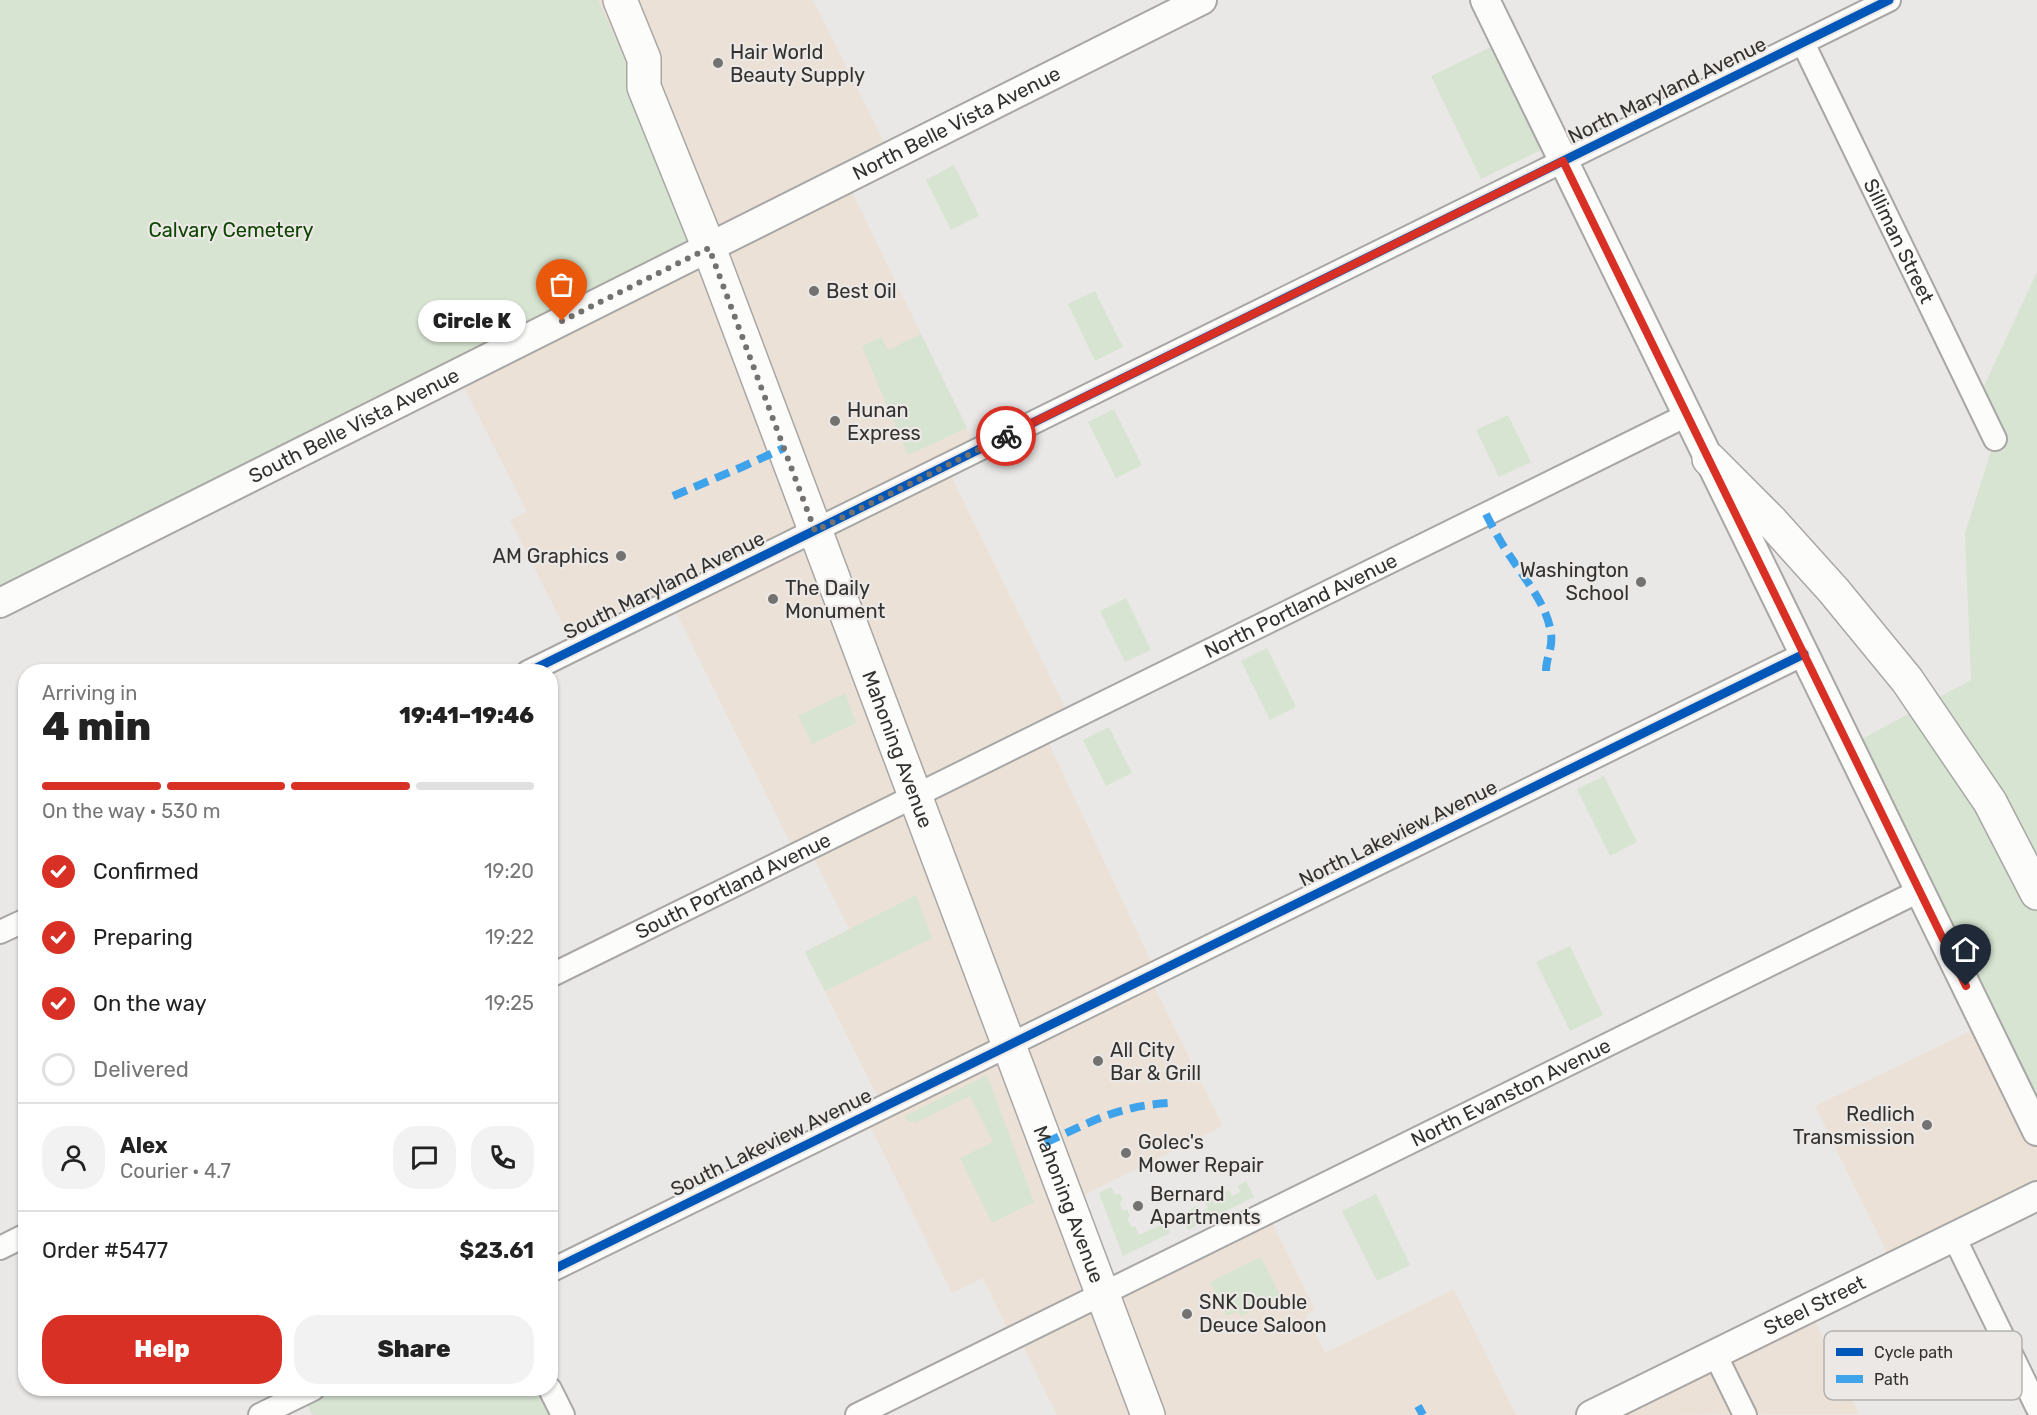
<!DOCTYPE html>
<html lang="en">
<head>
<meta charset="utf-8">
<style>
  :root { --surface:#fff; --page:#f2f2f2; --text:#222; --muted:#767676; --line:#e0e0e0; --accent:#d93025 }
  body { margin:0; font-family:Rubik,sans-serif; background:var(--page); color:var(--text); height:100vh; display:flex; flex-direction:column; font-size:22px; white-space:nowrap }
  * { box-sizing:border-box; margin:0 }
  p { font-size:20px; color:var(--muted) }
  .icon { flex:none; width:33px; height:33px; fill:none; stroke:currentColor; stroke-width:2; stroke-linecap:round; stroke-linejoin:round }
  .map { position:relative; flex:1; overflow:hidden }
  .sheet { position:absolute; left:18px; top:664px; width:540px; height:732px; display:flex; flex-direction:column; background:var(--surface); border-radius:24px; box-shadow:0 2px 4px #0004 }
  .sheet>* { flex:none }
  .pin { position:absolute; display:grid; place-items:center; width:51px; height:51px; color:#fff; margin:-62px -26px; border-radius:50% 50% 50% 0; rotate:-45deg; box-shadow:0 0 6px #0007 }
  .pin .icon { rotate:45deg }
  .courier { position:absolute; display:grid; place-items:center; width:60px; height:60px; margin:-30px; border:4px solid #d93025; border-radius:50%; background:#fff; color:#222; box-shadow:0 2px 8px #0007 }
  .bubble { position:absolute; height:42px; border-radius:21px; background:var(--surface); box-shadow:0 2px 4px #0004; font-size:20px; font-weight:800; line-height:42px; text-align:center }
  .headline em { font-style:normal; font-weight:800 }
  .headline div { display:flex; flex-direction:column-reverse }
  .headline { display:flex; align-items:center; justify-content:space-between; height:102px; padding:0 24px }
  h1 { font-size:39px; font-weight:800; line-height:45px }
  .bar { display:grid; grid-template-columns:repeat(4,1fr); gap:9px 6px; align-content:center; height:72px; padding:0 24px }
  .bar i { height:8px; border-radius:4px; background:var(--line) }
  .bar .on { background:var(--accent) }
  .bar p { grid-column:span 4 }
  .line { display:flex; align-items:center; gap:15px; padding:0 24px; border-top:2px solid var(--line) }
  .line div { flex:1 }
  .round { display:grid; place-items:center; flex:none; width:63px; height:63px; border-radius:24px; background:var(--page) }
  ol { padding:0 24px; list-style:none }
  li { display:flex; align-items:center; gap:18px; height:66px }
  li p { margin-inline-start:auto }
  li .icon { padding:6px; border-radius:50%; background:var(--accent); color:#fff; stroke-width:4 }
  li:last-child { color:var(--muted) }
  li i { width:33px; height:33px; border:3px solid var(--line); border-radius:50% }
  .button { display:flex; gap:12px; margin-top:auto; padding:12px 24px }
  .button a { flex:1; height:69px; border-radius:24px; background:var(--accent); color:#fff; font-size:24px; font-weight:800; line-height:69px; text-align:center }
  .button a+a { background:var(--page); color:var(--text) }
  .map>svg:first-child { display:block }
  .commercial { fill:#ebe1d7 }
  .green { fill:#d6e4d1 }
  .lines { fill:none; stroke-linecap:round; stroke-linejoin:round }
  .minor-casing { stroke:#a8a7a5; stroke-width:26 }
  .tertiary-casing { stroke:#a8a7a5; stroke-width:32 }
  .primary-casing { stroke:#a8a7a5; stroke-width:36 }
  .motorway-casing { stroke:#a8a7a5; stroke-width:36 }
  .minor { stroke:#fcfcfb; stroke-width:22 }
  .tertiary { stroke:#fcfcfb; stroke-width:28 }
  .primary { stroke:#fcfcfb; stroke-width:33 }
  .motorway { stroke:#fcfcfb; stroke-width:33 }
  .quiet { stroke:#3ea3eb; stroke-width:8; stroke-dasharray:15 8; stroke-linecap:butt }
  .cycleway-casing { stroke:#ebe8e5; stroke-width:13 }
  .cycleway { stroke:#0057b8; stroke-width:9 }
  .done { stroke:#737270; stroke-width:6; stroke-dasharray:0 10.8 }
  .route { stroke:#d93025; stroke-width:8 }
  .poi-dot { fill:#737270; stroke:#ebe8e5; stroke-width:2 }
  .labels { text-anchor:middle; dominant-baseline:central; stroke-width:4.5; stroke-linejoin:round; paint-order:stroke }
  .poi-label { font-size:20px; fill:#333231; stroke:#ebe8e5; text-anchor:start }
  .street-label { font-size:20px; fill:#333231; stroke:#ebe8e5 }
  .park-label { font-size:20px; fill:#0e4500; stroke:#ebe8e5 }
  .key { fill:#ebe8e5; stroke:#b4b1af; stroke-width:1.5 }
  .key-label { font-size:16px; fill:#333231 }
</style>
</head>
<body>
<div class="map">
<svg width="2037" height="1415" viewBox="0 0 2037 1415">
  <rect width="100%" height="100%" fill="#eae8e6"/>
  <g class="commercial">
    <path d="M597,0H813L891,156L846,179L977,450L946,466L1071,719L1044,733L1156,972L1149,976L1223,1126L1068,1203L1102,1293L1267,1212L1315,1310L1306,1315L1325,1353L1454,1289L1516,1415H1057L1018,1336L1012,1338L983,1278L952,1293L865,1116L883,1107L805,952L849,929L809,849L796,855L671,602L575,649L510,520L527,512L457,374L624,67Z"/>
    <path d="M1985,1024L2037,1131V1196L1894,1267L1815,1106Z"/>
    <path d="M1809,1308L1859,1414L1626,1415L1619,1401Z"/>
  </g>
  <g class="green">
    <path d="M0,0H598L709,248L0,603Z"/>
    <path d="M1493,46L1543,149L1481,179L1431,76Z"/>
    <path d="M954,165L979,216L951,230L926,180Z"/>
    <path d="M2037,272V1131L1849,746L1971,680L1965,533L1995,439L1977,401Z"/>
    <path d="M1095,291L1123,347L1095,361L1068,304Z"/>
    <path d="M921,334L967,428L908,455L862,346L881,337L888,350Z"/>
    <path d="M1114,409L1142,465L1116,478L1088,422Z"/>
    <path d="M1508,415L1531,462L1499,477L1476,430Z"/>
    <path d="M1126,598L1151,650L1125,662L1100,611Z"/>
    <path d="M1267,648L1296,707L1270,720L1241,661Z"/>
    <path d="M845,693L856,723L812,744L798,716Z"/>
    <path d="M1109,727L1132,773L1106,786L1083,740Z"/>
    <path d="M1604,776L1637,842L1610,856L1577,789Z"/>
    <path d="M916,895L932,938L825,991L805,952Z"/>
    <path d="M1570,946L1603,1015L1570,1031L1536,962Z"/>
    <path d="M987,1075L1034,1202L992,1223L960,1158L993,1142L970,1096L915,1123L913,1121L909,1123L905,1116Z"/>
    <path d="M1246,1181L1254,1197L1188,1230L1183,1220L1191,1216L1189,1210L1196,1206L1199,1212L1208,1208L1205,1202L1212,1199L1215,1204L1224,1200L1222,1194L1229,1190L1232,1196L1241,1192L1238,1186Z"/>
    <path d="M1111,1187L1115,1195L1119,1193L1123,1200L1119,1202L1123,1211L1127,1209L1130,1216L1127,1218L1131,1227L1135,1226L1139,1235L1165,1223L1170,1233L1123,1256L1099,1193Z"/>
    <path d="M1376,1194L1410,1265L1377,1281L1342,1211Z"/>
    <path d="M1261,1257L1281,1297L1241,1316L1238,1311L1227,1316L1210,1282Z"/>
    <path d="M313,1389H550L563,1415H312L302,1394Z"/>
  </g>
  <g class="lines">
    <g class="minor-casing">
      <g id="minor">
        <path id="s1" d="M1803,43L1995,439"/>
        <path d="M528,672L1889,0"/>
        <path d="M0,932L26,920"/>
        <path id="s2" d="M550,976L1687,415"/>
        <path d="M1954,1237L2037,1407"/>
        <path d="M0,1248L26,1235"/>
        <path d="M550,1271L1804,654"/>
        <path d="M1715,1354L1745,1415"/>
        <path d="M550,1389L563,1415"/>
        <path d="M260,1415L313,1389"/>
        <path id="s3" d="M857,1415L1919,891"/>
      </g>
    </g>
    <g class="tertiary-casing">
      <g id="tertiary">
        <path d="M1485,0L2037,1131"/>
        <path id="s4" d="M0,603L1202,0"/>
        <path id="s5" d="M1591,1415L2037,1196"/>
      </g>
    </g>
    <g class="primary-casing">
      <g id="primary">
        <path id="s6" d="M620,0L644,59V87L709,248L1148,1415"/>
      </g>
    </g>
    <g class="motorway-casing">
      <path id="motorway" d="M1709,459L1771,521L1834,591L1907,680L1990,802L2037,893"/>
    </g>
    <use href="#minor" class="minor"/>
    <use href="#tertiary" class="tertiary"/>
    <use href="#primary" class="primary"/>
    <use href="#motorway" class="motorway"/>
    <g class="quiet">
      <path d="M673,496L742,467L784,448"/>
      <path d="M1486,514C1494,530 1502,545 1512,559C1527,582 1548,607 1551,634C1553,648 1546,658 1546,671"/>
      <path d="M1045,1143C1090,1122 1118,1106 1169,1103"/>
      <path d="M1418,1406L1423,1415"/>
    </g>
    <g class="cycleway-casing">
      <g id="cycleway">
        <path d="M528,672L1889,0"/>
        <path d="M550,1271L1804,654"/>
      </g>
    </g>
    <use href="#cycleway" class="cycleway"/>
  </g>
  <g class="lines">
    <path class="done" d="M562,321L709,248L815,531L1006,436"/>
    <path class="route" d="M1006,436L1563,161L1966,986"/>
  </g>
  <g class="poi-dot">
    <circle cx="718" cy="63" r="6"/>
    <circle cx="814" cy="291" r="6"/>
    <circle cx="835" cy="421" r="6"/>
    <circle cx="621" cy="556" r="6"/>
    <circle cx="1641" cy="582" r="6"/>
    <circle cx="773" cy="599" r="6"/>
    <circle cx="1098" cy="1061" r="6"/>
    <circle cx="1927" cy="1125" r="6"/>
    <circle cx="1126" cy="1153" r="6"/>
    <circle cx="1138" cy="1206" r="6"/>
    <circle cx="1187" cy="1314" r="6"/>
  </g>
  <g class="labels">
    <g class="poi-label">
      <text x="730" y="52">Hair World<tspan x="730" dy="23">Beauty Supply</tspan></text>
      <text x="826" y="291">Best Oil</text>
      <text x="847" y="410">Hunan<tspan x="847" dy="23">Express</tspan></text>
      <text x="609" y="556" text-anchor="end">AM Graphics</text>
      <text x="1629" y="570" text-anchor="end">Washington<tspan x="1629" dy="23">School</tspan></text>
      <text x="785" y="588">The Daily<tspan x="785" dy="23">Monument</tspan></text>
      <text x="1110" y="1050">All City<tspan x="1110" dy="23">Bar &amp; Grill</tspan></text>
      <text x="1915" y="1114" text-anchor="end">Redlich<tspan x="1915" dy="23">Transmission</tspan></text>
      <text x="1138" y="1142">Golec's<tspan x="1138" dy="23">Mower Repair</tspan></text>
      <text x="1150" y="1194">Bernard<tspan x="1150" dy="23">Apartments</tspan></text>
      <text x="1199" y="1302">SNK Double<tspan x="1199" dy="23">Deuce Saloon</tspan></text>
    </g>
    <g class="street-label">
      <text transform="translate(1667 90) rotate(-26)">North Maryland Avenue</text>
      <text stroke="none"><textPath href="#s4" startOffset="1070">North Belle Vista Avenue</textPath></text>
      <text stroke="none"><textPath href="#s1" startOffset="220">Silliman Street</textPath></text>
      <text stroke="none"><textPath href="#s4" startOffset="396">South Belle Vista Avenue</textPath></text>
      <text transform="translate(664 585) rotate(-26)">South Maryland Avenue</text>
      <text stroke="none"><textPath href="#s2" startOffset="837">North Portland Avenue</textPath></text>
      <text stroke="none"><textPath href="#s6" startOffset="801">Mahoning Avenue</textPath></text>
      <text transform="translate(1398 833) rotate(-26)">North Lakeview Avenue</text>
      <text stroke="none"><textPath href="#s2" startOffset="204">South Portland Avenue</textPath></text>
      <text stroke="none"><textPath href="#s3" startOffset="729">North Evanston Avenue</textPath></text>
      <text transform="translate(771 1142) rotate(-26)">South Lakeview Avenue</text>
      <text stroke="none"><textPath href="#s6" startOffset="1287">Mahoning Avenue</textPath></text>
      <text stroke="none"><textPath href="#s5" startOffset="249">Steel Street</textPath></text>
    </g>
    <g class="park-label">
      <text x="231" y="230">Calvary Cemetery</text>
    </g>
  </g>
  <rect x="1824" y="1331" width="198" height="69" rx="9" class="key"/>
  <rect x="1836" y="1348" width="27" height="8" fill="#0057b8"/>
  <rect x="1836" y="1375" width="27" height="8" fill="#3ea3eb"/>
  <g class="key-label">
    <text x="1874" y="1358">Cycle path</text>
    <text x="1874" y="1385">Path</text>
  </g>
</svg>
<div class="pin" style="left:562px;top:321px;background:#ea580c"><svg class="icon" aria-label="bag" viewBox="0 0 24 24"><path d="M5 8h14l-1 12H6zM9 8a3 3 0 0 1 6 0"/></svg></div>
<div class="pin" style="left:1966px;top:986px;background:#1f2937"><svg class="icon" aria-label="home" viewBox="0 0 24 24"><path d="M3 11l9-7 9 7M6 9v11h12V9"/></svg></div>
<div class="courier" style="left:1006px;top:436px"><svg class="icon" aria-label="bike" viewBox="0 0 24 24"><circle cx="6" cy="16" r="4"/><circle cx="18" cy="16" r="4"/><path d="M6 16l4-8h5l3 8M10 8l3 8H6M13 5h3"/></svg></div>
<div class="bubble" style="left:418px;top:300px;width:108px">Circle K</div>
<section class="sheet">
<div class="headline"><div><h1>4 min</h1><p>Arriving in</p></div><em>19:41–19:46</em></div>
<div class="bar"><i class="on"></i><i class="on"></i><i class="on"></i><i></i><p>On the way · 530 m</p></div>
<ol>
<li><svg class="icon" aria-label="check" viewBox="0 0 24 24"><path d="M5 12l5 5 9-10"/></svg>Confirmed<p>19:20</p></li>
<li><svg class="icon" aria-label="check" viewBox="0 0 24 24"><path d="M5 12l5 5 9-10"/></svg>Preparing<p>19:22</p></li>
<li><svg class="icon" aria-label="check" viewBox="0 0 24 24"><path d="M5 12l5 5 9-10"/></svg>On the way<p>19:25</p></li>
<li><i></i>Delivered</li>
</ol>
<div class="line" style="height:108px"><a class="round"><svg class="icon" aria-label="person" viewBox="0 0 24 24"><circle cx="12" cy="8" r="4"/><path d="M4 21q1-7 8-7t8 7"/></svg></a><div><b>Alex</b><p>Courier · 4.7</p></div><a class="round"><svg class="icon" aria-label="chat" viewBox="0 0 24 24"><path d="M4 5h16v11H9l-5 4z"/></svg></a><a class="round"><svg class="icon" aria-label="phone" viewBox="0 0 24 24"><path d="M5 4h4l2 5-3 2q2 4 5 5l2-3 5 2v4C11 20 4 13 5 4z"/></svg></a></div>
<div class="line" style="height:78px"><div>Order #5477</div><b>$23.61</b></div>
<div class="button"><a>Help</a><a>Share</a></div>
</section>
</div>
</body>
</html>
